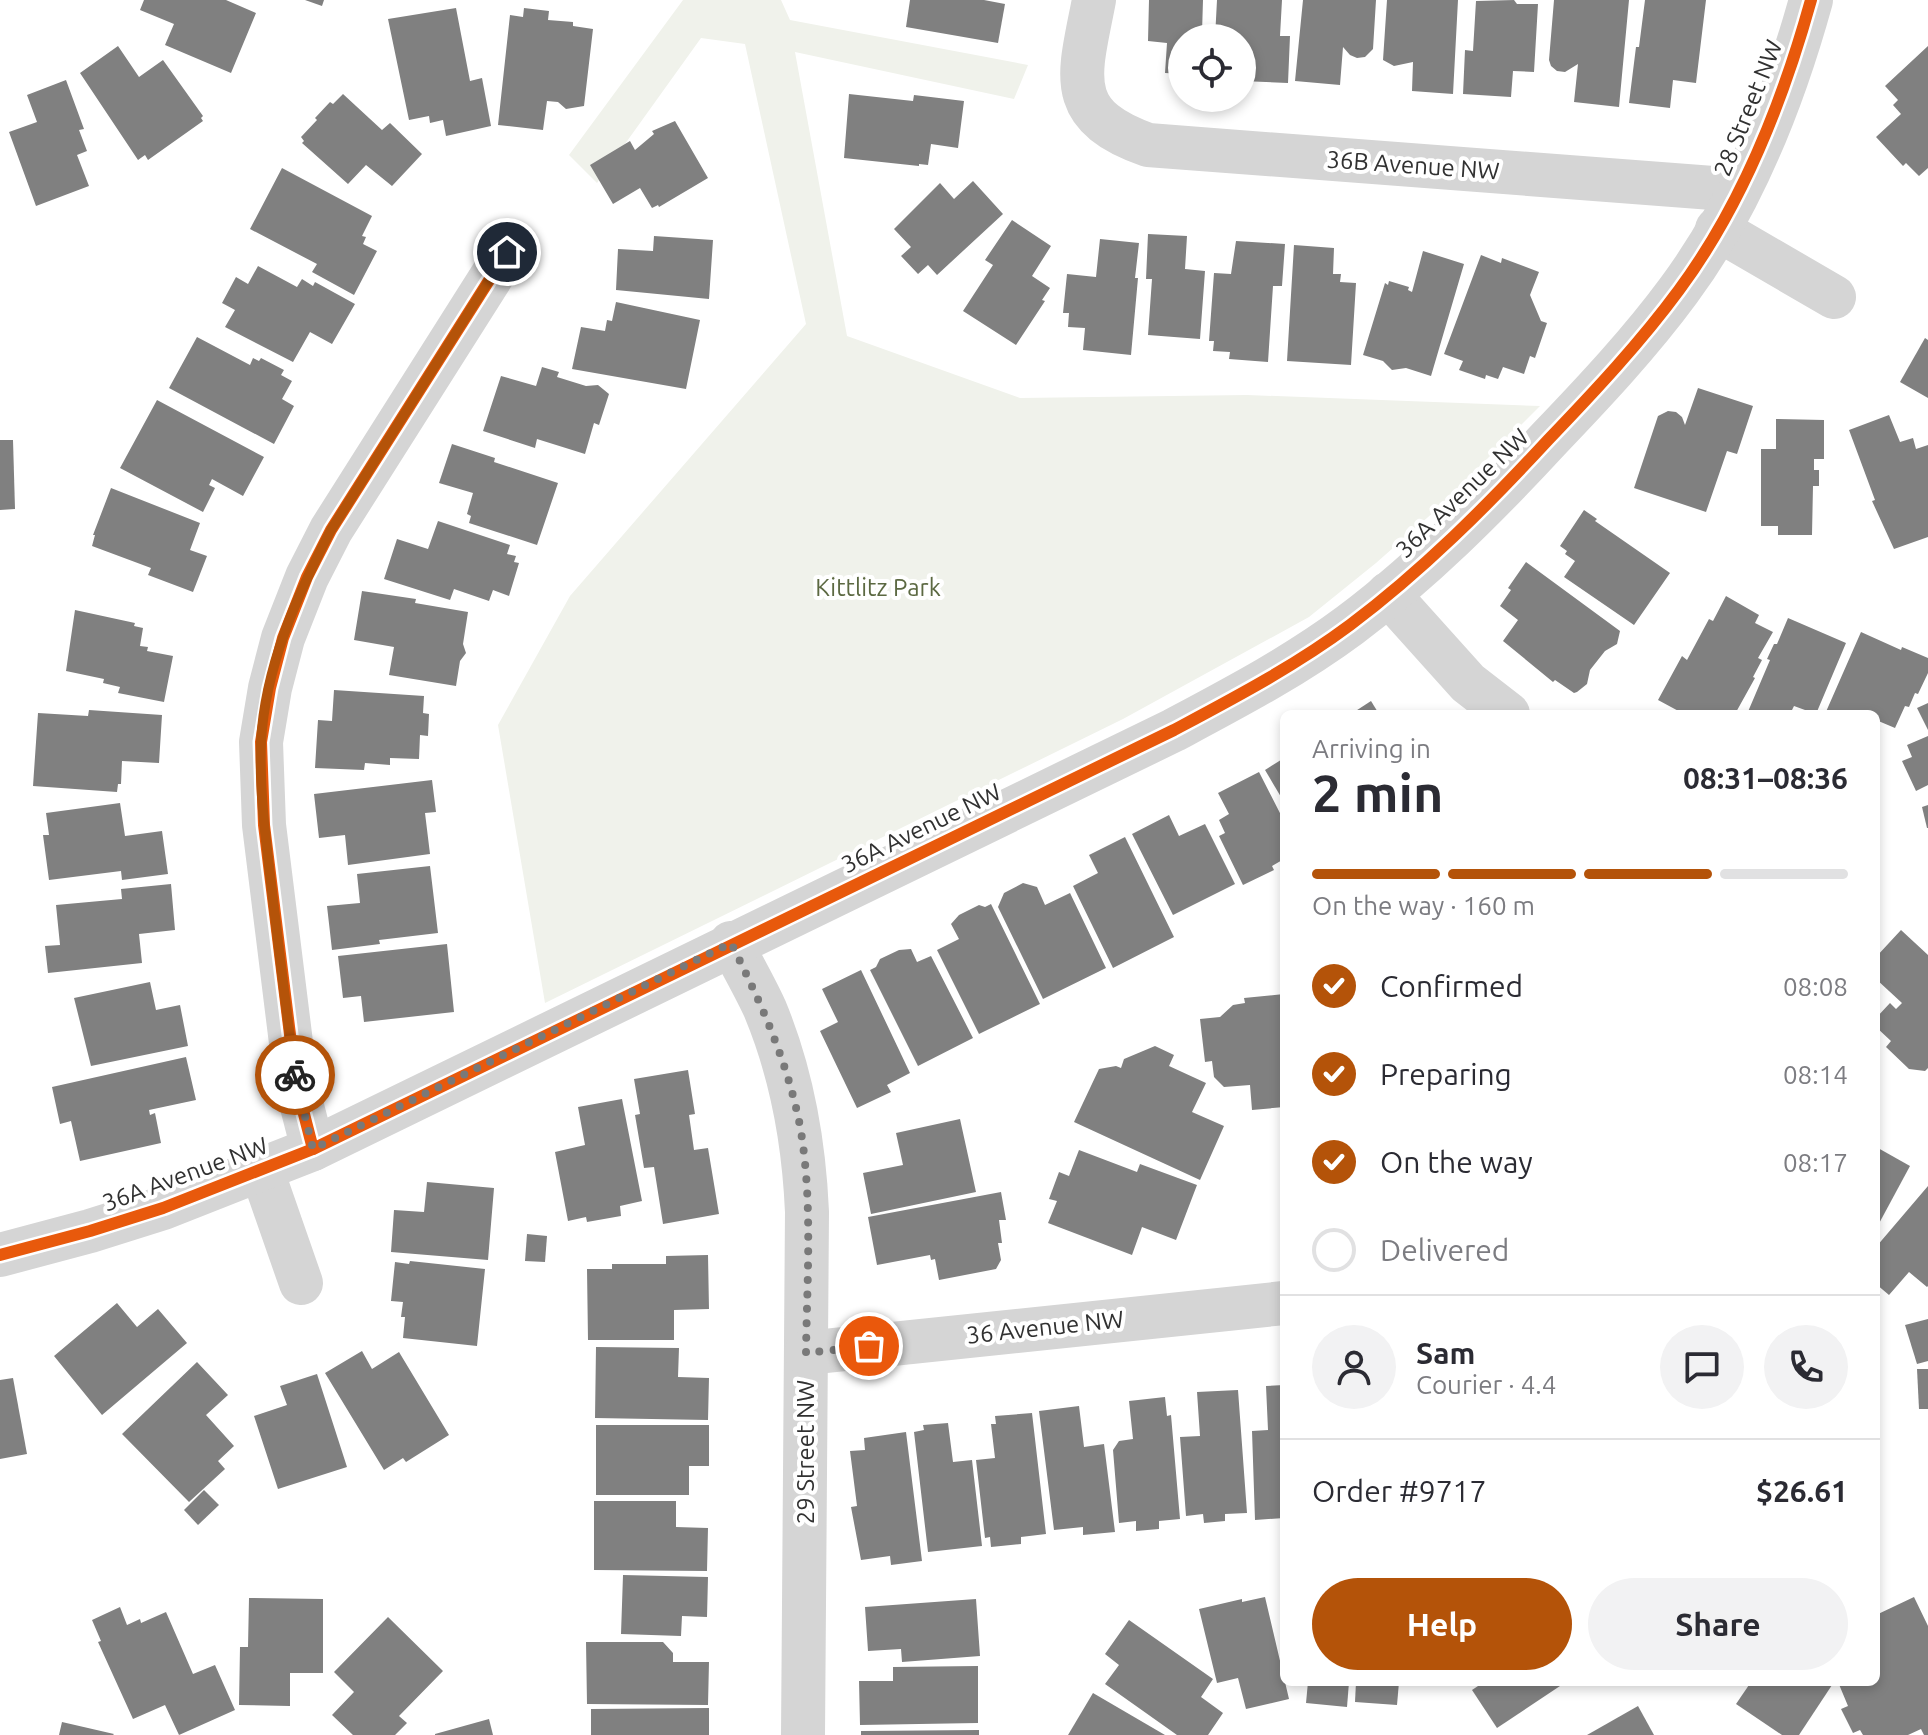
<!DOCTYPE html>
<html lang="en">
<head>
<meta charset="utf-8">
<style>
  :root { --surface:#fff; --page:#f2f2f3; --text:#2b2b33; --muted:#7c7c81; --line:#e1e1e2; --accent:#b45309 }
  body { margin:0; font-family:Ubuntu,sans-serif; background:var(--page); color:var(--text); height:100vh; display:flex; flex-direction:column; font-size:30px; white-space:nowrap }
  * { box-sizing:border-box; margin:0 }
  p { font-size:26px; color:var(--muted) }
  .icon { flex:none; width:44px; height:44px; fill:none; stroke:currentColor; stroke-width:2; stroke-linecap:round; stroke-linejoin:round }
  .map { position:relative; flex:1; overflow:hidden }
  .drawer { position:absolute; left:1280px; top:710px; width:600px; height:976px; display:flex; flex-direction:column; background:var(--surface); border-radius:12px; box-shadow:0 4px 12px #0003 }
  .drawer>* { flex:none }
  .buttons { position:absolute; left:1168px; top:24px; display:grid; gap:16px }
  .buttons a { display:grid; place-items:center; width:88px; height:88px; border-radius:50%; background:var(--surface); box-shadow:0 4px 12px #0003; font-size:40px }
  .pin { position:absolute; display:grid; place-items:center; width:68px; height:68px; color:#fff; margin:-34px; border:4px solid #fff; border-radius:50%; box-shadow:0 2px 8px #0007 }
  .courier { position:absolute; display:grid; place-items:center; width:80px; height:80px; margin:-40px; border:6px solid #b45309; border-radius:50%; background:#fff; color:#222; box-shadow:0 2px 10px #0007 }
  .head em { font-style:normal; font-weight:600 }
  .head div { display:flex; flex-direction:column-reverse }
  .head { display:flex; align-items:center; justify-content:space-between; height:136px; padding:0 32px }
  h1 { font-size:52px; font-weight:600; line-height:60px }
  .bar { display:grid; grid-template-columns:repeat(4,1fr); gap:12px 8px; align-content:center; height:96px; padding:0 32px }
  .bar i { height:10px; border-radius:6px; background:var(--line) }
  .bar .on { background:var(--accent) }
  .bar p { grid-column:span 4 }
  .line { display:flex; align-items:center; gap:20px; padding:0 32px; border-top:2px solid var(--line) }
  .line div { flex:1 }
  .round { display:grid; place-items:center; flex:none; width:84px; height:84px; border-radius:42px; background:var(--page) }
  ol { padding:0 32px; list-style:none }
  li { display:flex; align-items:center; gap:24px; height:88px }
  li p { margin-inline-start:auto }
  li .icon { padding:8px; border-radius:50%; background:var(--accent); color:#fff; stroke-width:4 }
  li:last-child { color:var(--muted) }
  li i { width:44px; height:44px; border:4px solid var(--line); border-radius:50% }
  .cta { display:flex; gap:16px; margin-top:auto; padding:16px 32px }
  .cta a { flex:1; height:92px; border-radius:48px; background:var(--accent); color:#fff; font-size:32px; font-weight:600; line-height:92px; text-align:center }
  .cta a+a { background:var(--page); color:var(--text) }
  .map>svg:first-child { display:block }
  .green { fill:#f0f2eb }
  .building { fill:#808080 }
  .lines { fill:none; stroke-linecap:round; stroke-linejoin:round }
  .minor { stroke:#d5d5d5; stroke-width:44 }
  .cycleway-casing { stroke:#fff; stroke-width:17 }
  .cycleway { stroke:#e8590c; stroke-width:12 }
  .done { stroke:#797979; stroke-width:8; stroke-dasharray:0 14.4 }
  .route { stroke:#b45309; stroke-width:10 }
  .labels { text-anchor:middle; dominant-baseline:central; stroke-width:8; stroke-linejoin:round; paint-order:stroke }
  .street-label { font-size:24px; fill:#313131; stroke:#fff }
  .park-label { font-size:24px; fill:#5c6942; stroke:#fff }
</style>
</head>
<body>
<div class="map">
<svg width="1928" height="1735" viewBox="0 0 1928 1735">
  <rect width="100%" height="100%" fill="#fff"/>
  <path class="green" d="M683,0H781L790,20L1028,65L1014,99L795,52L847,336L1020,398L1247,395L1540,406L1436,510L1376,563L1309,617L1123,719L545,1003L498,725L570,596L806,324L745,44L701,38L597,183L569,155Z"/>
  <g class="building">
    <path d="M144,0H226L256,13L231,73L165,45L174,24L140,10Z"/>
    <path d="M305,0H324L322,6Z"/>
    <path d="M910,0H984L1005,4L998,43L906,27Z"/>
    <path d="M1149,0H1203L1202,33H1205V38H1182V74L1165,73L1167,43L1148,41Z"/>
    <path d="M1217,0H1282L1280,36H1290L1288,83L1242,81V38H1215Z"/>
    <path d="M1303,0H1376L1373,49L1365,57L1357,58L1350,55L1343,47L1340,85L1295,81Z"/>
    <path d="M1387,0H1458L1453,94L1412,91L1413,62L1394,66L1383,60Z"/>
    <path d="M1514,0L1517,4H1538L1534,72L1513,71L1511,97L1463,94L1465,50L1473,51L1476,1Z"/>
    <path d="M1554,0H1629L1619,107L1574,102L1578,64L1565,72L1557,71L1551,66L1549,60Z"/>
    <path d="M1645,0H1706L1696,83L1673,80L1670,108L1629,103L1636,47H1639Z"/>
    <path d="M456,8L470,81L482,78L491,126L446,136L443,120L430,123L429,116L409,120L388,19Z"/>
    <path d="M524,8L549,11L548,20L573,22V26L593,29L584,106L566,109L558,102L547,101L543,130L498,125L510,15L523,17Z"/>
    <path d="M118,46L139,77L163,60L203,116L201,118L203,121L148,160L145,155L138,160L80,73Z"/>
    <path d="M1928,46V168L1919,176L1906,163L1903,166L1876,137L1901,114L1893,105L1898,100L1885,86Z"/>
    <path d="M66,80L84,129L79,130L87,151L77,155L89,186L36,206L9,132L37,122L27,95Z"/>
    <path d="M343,94L382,130L390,123L422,154L392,186L366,165L348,184L302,143L304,141L301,137L317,120L315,118L330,102L333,104Z"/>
    <path d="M849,94L913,101L914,95L964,101L958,148L931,144L928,165L919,164V166L844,158Z"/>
    <path d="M675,121L708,178L659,207L658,205L652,208L640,188L613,204L590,165L630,141L635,150L654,134L652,131Z"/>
    <path d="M282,168L372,216L362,236L366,237L363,244L377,251L354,295L312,272L317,264L250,229Z"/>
    <path d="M973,181L1003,214L937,275L928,265L918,274L901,256L911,247L894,229L940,183L954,199Z"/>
    <path d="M1012,220L1051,246L1032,276L1050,288L1042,300L1045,301L1016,345L963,311L993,265L985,260Z"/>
    <path d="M1148,234L1187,236L1185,269L1205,271L1200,339L1148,335L1152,279H1146Z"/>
    <path d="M654,236L713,240L709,299L616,290L618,249L653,251Z"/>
    <path d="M1100,239L1139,243L1135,278H1138L1131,355L1083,350L1085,328L1068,327L1069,313H1063L1067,274L1096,277Z"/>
    <path d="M1236,241L1285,244L1282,286H1273L1268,362L1229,359L1230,352L1213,351L1214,341H1209L1214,273L1231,274Z"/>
    <path d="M1294,245L1334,248L1333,274H1341L1340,282L1356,283L1351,365L1287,361Z"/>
    <path d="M1423,251L1464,264L1431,376L1406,368L1392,370L1383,361L1363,355L1385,283L1388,285L1389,281L1409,287L1408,290L1412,292Z"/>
    <path d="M1481,255L1501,263L1502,258L1539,272L1530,295L1541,321L1547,323L1535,358L1530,356L1524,374L1503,367L1498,379L1486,375L1485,379L1459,370L1463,361L1444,354Z"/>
    <path d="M258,266L297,287L302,279L313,286L315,282L355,304L332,344L310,332L293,362L225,327L235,310L222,303L236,277L248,284Z"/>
    <path d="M616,302L700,320L686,389L572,369L581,327L605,331L607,320L612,321Z"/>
    <path d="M197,337L250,365L253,358L259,361L261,358L284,370L281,375L292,381L282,399L294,406L274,444L169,388Z"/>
    <path d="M1925,338L1928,340V398L1900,382Z"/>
    <path d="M542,367L559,372L557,377L586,386L598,385L609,394L599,425L594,423L585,454L537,439L535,448L483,431L501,376L536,386Z"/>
    <path d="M1698,388L1753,406L1737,454L1727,451L1706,512L1634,488L1658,416L1668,411L1676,412L1682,417L1685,425Z"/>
    <path d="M157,400L264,457L243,496L212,479L209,485L215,488L203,512L120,468Z"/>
    <path d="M1889,415L1900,442L1913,438L1916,449L1928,445V537L1894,549L1872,501L1875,500L1849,430Z"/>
    <path d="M1776,419L1824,420V459H1814V470H1819V486H1813L1812,535H1778V526H1761V449H1776Z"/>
    <path d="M0,440H13L15,509L0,510Z"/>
    <path d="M452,444L495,458L494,462L558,483L537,545L469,523L471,516L467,514L473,493L439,483Z"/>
    <path d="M111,488L200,523L190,550L207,556L193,592L148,575L151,568L92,546L95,535H93Z"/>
    <path d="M1584,510L1597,519L1595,521L1670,573L1634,625L1564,577L1575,561L1565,554L1567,551L1560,546Z"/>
    <path d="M438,521L510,545L507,554L516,556L514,562L519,563L509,596L493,590L489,601L454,589L450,600L384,579L397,539L428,549Z"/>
    <path d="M1526,562L1620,631L1617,644L1605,651L1590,670L1587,684L1577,692L1574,693L1555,680L1553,682L1503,641L1518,620L1500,606L1511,590L1508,588Z"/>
    <path d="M362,591L416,599L415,603L468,612L463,644L466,653L460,661L456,686L389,675L394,647L354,640Z"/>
    <path d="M1726,596L1759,615L1755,623L1773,632L1758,658L1762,660L1753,677L1755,678L1735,714H1684L1658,700L1682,656L1687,660L1709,619L1713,621Z"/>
    <path d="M75,610L135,623L134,626L143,628L140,646L148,647L147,651L173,656L164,702L118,693L120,687L103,683L104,679L66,671Z"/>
    <path d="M1788,618L1846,643L1816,714L1794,706L1790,714H1747L1770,660L1767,659L1774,644H1777Z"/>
    <path d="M1861,632L1901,650L1902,647L1928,658V673L1918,694L1915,693L1909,707L1905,706L1895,728L1876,720V714H1825Z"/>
    <path d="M334,690L424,696L423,713L429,714L428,736L420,735L419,759L390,758V765L365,763L364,770L315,768L318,720L332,721Z"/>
    <path d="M1371,701L1379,714H1351Z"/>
    <path d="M1928,703V730L1917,708Z"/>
    <path d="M89,710L162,715L159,763L122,761L121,784H118L117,792L33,786L38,713L88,716Z"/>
    <path d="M1928,736V785L1916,791L1902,761L1912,757L1907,745Z"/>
    <path d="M1284,758V802L1265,770Z"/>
    <path d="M1259,772L1284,821V859L1272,866L1274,870L1243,885L1219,836L1225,833L1219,820L1229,814L1218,793Z"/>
    <path d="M432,780L436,812L425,813L430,854L348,865L345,835L319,838L314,794Z"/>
    <path d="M120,803L125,836L162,831L168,874L122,880L121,871L49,880L43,835H49L46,813Z"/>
    <path d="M1928,805V828H1927L1922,807Z"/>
    <path d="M1169,815L1179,836L1205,824L1235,884L1173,915L1132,834Z"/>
    <path d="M1125,837L1174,937L1113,968L1073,886L1098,873L1089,855Z"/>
    <path d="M430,866L438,933L379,940L380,944L332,950L327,906L360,903L357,874Z"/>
    <path d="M1023,883L1037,887L1045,905L1070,893L1106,968L1043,999L998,907L1004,893Z"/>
    <path d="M171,884L175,930L139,934L142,963L48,973L45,946L60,945L56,905L122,899L121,889Z"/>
    <path d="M991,904L1040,1004L979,1034L937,950L959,939L951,924L959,915L979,905L985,907Z"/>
    <path d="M1901,930L1928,955V1068L1925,1071L1909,1069L1886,1047L1891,1041L1876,1027V1018L1890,1003L1896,1009L1902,1003L1876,979V970L1879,966L1876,957Z"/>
    <path d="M447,944L454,1012L364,1022L361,996L343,998L338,956Z"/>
    <path d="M911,949L917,962L931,956L973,1038L918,1066L870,970L876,967L880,959L899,950Z"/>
    <path d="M861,970L910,1073L887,1085L891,1092L857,1108L820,1031L838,1022L822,989Z"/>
    <path d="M150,982L156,1010L180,1005L188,1046L91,1066L74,998Z"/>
    <path d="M1284,994V1107L1252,1110L1250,1085L1224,1087L1214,1077L1212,1061L1205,1062L1200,1019L1220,1017L1233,1005L1245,1003L1244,998Z"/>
    <path d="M1155,1046L1174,1055L1169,1066L1206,1083L1192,1112L1224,1126L1200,1180L1074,1122L1099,1069L1116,1066L1121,1068L1124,1059Z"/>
    <path d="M186,1057L196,1100L149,1110L150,1115L155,1113L161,1143L80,1161L71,1121L60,1124L52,1087Z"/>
    <path d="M688,1070L695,1114L689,1115L694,1150L708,1148L719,1214L663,1224L654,1167L644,1168L635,1115L640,1114L634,1079Z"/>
    <path d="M622,1099L642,1201L620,1206L621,1216L587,1222L586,1217L568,1221L555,1152L585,1145L578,1107Z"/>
    <path d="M960,1119L976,1192L871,1214L863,1173L903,1165L896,1133Z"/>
    <path d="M1878,1148L1910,1166L1876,1229V1151Z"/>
    <path d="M1079,1150L1137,1172L1140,1164L1197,1185L1176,1240L1142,1227L1132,1255L1048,1223L1057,1201L1049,1199L1059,1172L1069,1176Z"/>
    <path d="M427,1182L494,1188L488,1260L391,1252L394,1210L424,1212Z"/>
    <path d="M1928,1186V1286L1927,1287L1909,1272L1889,1295L1876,1284V1247Z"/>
    <path d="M1001,1192L1006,1220H999L1002,1243H998L1001,1260L996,1269L939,1280L935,1259L931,1260L930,1255L877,1265L868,1217Z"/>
    <path d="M527,1234L547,1236L545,1262L525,1261Z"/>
    <path d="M708,1255L709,1309L674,1310V1340H588L587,1269H612V1264H666V1256Z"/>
    <path d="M410,1261L485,1269L477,1346L403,1338L405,1317H401L403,1302L391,1301L395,1262L409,1264Z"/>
    <path d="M117,1303L137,1327L158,1309L187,1343L102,1415L54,1356Z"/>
    <path d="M1928,1319V1361L1917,1364L1905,1325Z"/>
    <path d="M596,1347L679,1348L678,1377L709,1378L708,1420L595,1418Z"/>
    <path d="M362,1351L372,1369L399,1352L449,1435L406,1462L403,1458L384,1470L325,1373Z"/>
    <path d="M197,1362L228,1395L206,1415L234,1446L218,1461L225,1469L189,1502L122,1434Z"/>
    <path d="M1917,1369H1928V1409H1919Z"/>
    <path d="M317,1374L347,1467L278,1489L254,1416L287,1405L280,1386Z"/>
    <path d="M13,1378L27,1454L0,1459V1380Z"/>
    <path d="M1284,1385V1518L1255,1520L1252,1431L1268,1430L1266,1386Z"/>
    <path d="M1238,1390L1247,1513L1225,1514V1521L1204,1523L1203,1514L1186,1516L1180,1437L1200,1436L1197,1392Z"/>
    <path d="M1165,1397L1167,1416L1171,1415L1180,1519L1159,1521V1529L1136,1531V1521L1119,1523L1113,1450L1119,1441L1133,1439L1129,1401Z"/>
    <path d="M1079,1406L1084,1447L1104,1444L1115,1532L1083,1535V1527L1054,1530L1039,1411Z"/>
    <path d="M1032,1413L1046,1534L1021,1537V1544L991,1547L990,1537L985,1538L976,1460L995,1458L991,1424H996L995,1416Z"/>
    <path d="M948,1423L953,1462L972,1460L982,1546L928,1552L914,1432L924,1430L923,1425Z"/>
    <path d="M596,1425H709V1466H689V1495H596Z"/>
    <path d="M906,1432L922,1561L891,1565L890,1556L861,1560L851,1507L857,1506L850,1451L865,1450L864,1438Z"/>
    <path d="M204,1490L219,1505L198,1525L184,1510Z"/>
    <path d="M594,1501H676V1527L708,1528L707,1571L594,1570Z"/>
    <path d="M623,1575L708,1577L707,1617L682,1616L681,1636L621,1634Z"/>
    <path d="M1265,1597L1289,1699L1246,1709L1238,1678L1217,1683L1199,1609L1242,1599V1602Z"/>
    <path d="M1914,1597L1928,1626V1735H1924L1921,1729L1908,1735H1863L1860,1730L1853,1733L1841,1709L1848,1706L1838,1682H1876V1615Z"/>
    <path d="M249,1598L323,1599V1673H290V1706L239,1705L240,1647H248Z"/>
    <path d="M976,1599L980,1656L902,1662L901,1649L868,1651L865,1607Z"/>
    <path d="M120,1607L127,1625L140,1619L141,1623L166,1612L193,1674L215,1665L235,1710L179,1735L165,1705L133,1719L98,1642L101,1641L92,1620Z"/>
    <path d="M388,1617L443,1671L399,1716L407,1723L395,1735H353L332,1715L354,1692L334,1672Z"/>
    <path d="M1129,1620L1213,1679L1201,1697L1223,1713L1208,1735H1177L1105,1684L1119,1665L1105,1654Z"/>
    <path d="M586,1642H663L673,1653V1662H709L708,1705L587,1704Z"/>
    <path d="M978,1666V1723L860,1725L859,1681H893V1667Z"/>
    <path d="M1308,1682H1349L1347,1707L1306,1703Z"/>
    <path d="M1356,1682H1399L1397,1705L1355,1702Z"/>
    <path d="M1484,1682H1566L1497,1728L1472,1690Z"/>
    <path d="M1751,1682H1834L1799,1735H1782L1736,1704Z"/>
    <path d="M1093,1693L1165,1735H1068Z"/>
    <path d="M1638,1706L1654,1735H1587Z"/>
    <path d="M709,1708V1735H591V1709Z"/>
    <path d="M489,1719L493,1735H435V1734Z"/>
    <path d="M62,1722L114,1734L113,1735H59Z"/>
    <path d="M979,1730V1735H861V1731Z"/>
  </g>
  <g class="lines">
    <g class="minor">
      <path d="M1094,0C1080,74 1062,115 1148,145L1739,190"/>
      <path d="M1717,229L1834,297"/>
      <path d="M1388,594L1468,683L1508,714"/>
      <path d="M731,943C742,965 755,987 765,1009C792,1074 804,1142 807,1212L803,1735"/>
      <path d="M313,1149L296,1083L264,825L261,742L270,688L283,638L307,577L331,530L507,252"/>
      <path d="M262,1171L301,1283"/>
      <path d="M0,1255L90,1231L163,1208L313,1149L1174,730C1234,698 1295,666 1350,625C1422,571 1487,506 1548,440C1594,392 1640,343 1679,290C1742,205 1783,101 1811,0"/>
      <path d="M806,1353L1284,1303"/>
    </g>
    <g class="cycleway-casing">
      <g id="cycleway">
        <path d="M313,1149L296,1083L264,825L261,742L270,688L283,638L307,577L331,530L507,252"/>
        <path d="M0,1255L90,1231L163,1208L313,1149L1174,730C1234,698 1295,666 1350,625C1422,571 1487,506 1548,440C1594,392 1640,343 1679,290C1742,205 1783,101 1811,0"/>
      </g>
    </g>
    <use href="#cycleway" class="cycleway"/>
  </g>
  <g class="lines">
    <path class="done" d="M295,1075L313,1149L731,943C761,1003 787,1060 800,1126C813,1200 807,1278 806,1353L869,1346"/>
    <path class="route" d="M295,1075C287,1017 280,958 273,900C267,848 259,795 261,742C265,667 297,595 331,530L507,252"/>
  </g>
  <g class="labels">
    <g class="street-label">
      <text transform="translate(1748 108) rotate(-68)">28 Street NW</text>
      <text transform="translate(1413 165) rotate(4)">36B Avenue NW</text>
      <text transform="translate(1462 493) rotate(-44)">36A Avenue NW</text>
      <text transform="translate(921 828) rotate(-26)">36A Avenue NW</text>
      <text transform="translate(185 1174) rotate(-20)">36A Avenue NW</text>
      <text transform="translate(1045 1327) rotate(-6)">36 Avenue NW</text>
      <text transform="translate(805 1452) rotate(-90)">29 Street NW</text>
    </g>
    <g class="park-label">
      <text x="878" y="587">Kittlitz Park</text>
    </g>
  </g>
</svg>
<div class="buttons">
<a><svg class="icon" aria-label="locate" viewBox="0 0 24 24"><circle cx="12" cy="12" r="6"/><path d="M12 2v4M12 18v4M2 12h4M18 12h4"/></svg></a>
</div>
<div class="pin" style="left:869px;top:1346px;background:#ea580c"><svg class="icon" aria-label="bag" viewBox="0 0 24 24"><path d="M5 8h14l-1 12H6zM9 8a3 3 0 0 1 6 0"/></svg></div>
<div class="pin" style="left:507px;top:252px;background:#1f2937"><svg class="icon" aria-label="home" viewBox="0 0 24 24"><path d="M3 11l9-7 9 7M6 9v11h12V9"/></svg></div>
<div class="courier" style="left:295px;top:1075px"><svg class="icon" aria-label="bike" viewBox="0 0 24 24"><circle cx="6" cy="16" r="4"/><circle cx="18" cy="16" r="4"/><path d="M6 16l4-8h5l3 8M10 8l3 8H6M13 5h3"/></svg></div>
<section class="drawer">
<div class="head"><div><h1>2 min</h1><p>Arriving in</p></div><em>08:31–08:36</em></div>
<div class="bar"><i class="on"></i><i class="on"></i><i class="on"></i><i></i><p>On the way · 160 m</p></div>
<ol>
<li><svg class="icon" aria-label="check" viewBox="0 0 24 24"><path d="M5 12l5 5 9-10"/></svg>Confirmed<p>08:08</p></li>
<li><svg class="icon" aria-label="check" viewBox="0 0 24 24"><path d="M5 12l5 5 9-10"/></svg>Preparing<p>08:14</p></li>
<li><svg class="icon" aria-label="check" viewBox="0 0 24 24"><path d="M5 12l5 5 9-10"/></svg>On the way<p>08:17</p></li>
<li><i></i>Delivered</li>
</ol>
<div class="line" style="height:144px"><a class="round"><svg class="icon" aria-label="person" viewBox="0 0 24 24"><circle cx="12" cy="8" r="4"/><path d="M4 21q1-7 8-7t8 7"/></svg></a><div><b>Sam</b><p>Courier · 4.4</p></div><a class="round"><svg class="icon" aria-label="chat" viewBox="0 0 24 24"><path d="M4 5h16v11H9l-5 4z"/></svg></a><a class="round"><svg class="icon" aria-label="phone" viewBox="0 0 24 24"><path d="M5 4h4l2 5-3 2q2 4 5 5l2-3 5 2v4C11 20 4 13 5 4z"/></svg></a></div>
<div class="line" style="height:104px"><div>Order #9717</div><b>$26.61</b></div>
<div class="cta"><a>Help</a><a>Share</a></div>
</section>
</div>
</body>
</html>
